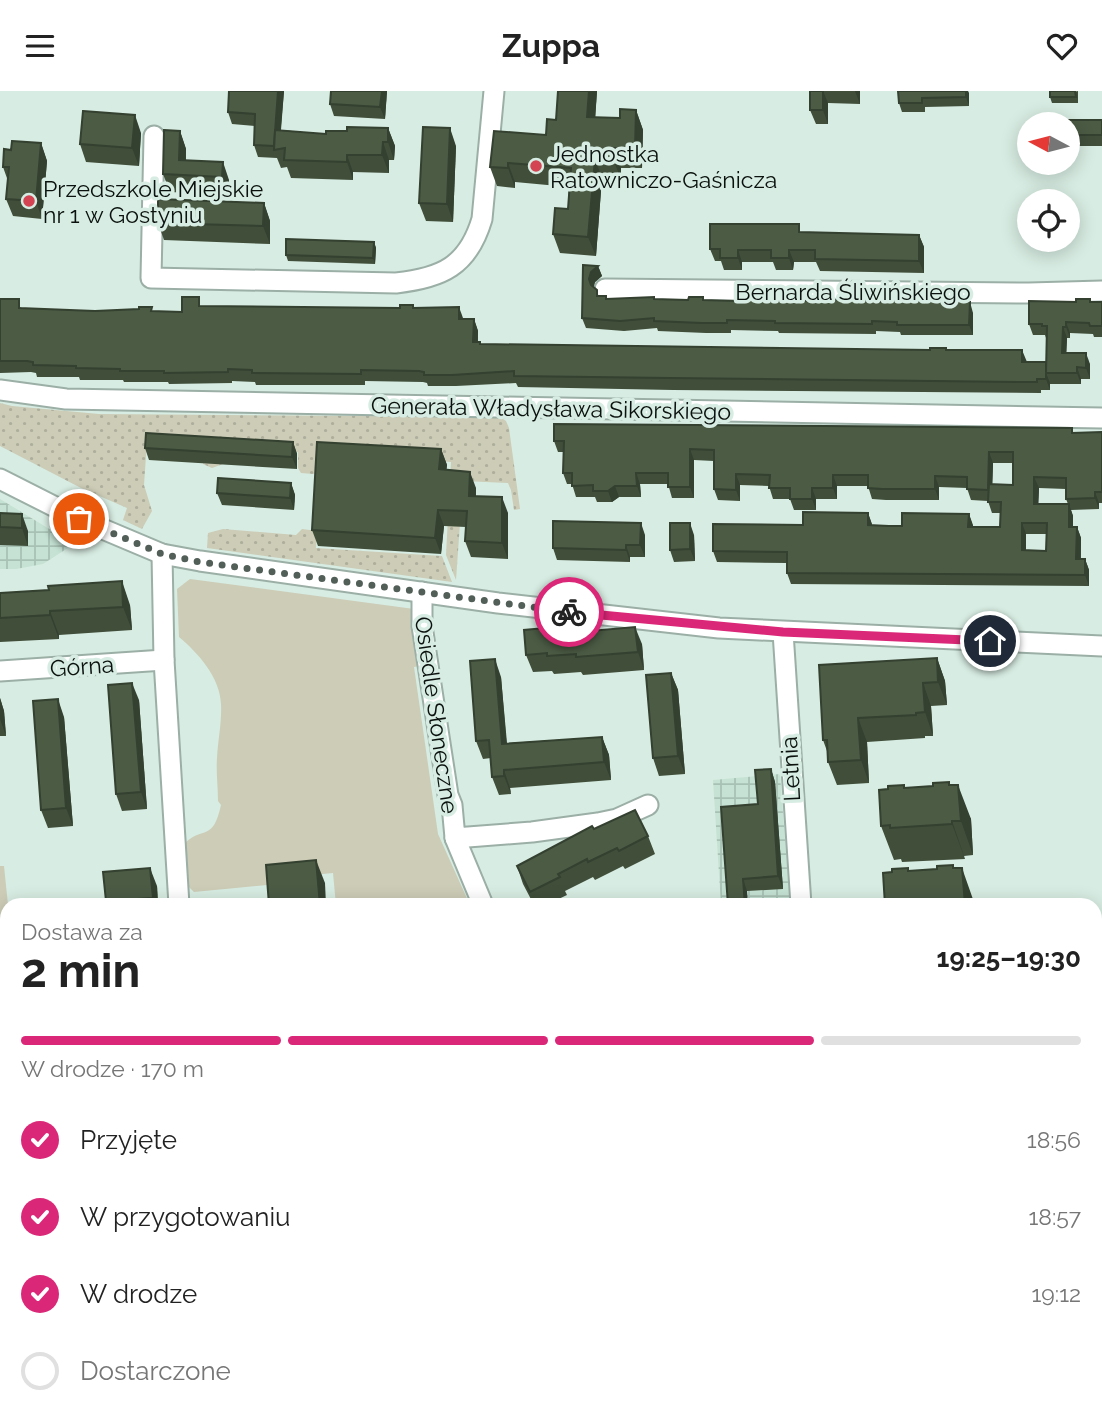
<!DOCTYPE html>
<html lang="pl">
<head>
<meta charset="utf-8">
<style>
  :root { --surface:#fff; --page:#f6f6f6; --text:#222; --muted:#767676; --line:#e0e0e0; --accent:#db2777 }
  body { margin:0; font-family:Raleway,sans-serif; background:var(--page); color:var(--text); height:100vh; display:flex; flex-direction:column; font-size:26px; white-space:nowrap }
  * { box-sizing:border-box; margin:0 }
  p { font-size:23px; color:var(--muted) }
  .icon { flex:none; width:38px; height:38px; fill:none; stroke:currentColor; stroke-width:2; stroke-linecap:round; stroke-linejoin:round }
  .map { position:relative; flex:1; overflow:hidden }
  .side { position:absolute; left:0px; top:807px; width:1102px; height:527px; display:flex; flex-direction:column; background:var(--surface); border-radius:21px 21px 0 0; box-shadow:0 4px 18px #0003 }
  .side>* { flex:none }
  .needle { width:46px; rotate:277deg }
  .tools { position:absolute; left:1017px; top:21px; display:grid; gap:14px }
  .tools a { display:grid; place-items:center; width:63px; height:63px; border-radius:50%; background:var(--surface); box-shadow:0 4px 18px #0003; font-size:35px }
  .pin { position:absolute; display:grid; place-items:center; width:60px; height:60px; color:#fff; margin:-30px; border:4px solid #fff; border-radius:50%; box-shadow:0 2px 7px #0007 }
  .courier { position:absolute; display:grid; place-items:center; width:70px; height:70px; margin:-35px; border:5px solid #db2777; border-radius:50%; background:#fff; color:#222; box-shadow:0 2px 9px #0007 }
  .summary em { font-style:normal; font-weight:700 }
  .summary div { display:flex; flex-direction:column-reverse }
  .summary { display:flex; align-items:center; justify-content:space-between; height:119px; padding:0 21px }
  h1 { font-size:46px; font-weight:700; line-height:52px }
  .bar { display:grid; grid-template-columns:repeat(4,1fr); gap:10px 7px; align-content:center; height:84px; padding:0 21px }
  .bar i { height:9px; border-radius:5px; background:var(--line) }
  .bar .active { background:var(--accent) }
  .bar p { grid-column:span 4 }
  ol { padding:0 21px; list-style:none }
  li { display:flex; align-items:center; gap:21px; height:77px }
  li p { margin-inline-start:auto }
  li .icon { padding:7px; border-radius:50%; background:var(--accent); color:#fff; stroke-width:4 }
  li:last-child { color:var(--muted) }
  li i { width:38px; height:38px; border:4px solid var(--line); border-radius:50% }
  header { display:flex; justify-content:space-between; align-items:center; height:91px; padding:0 21px; background:var(--surface); font-size:32px; font-weight:700 }
  .map>svg:first-child { display:block }
  .industrial { fill:url(#industrial-grid) }
  .grass { fill:url(#grass-dots) }
  .green { fill:#ccccb7 }
  .lines { fill:none; stroke-linecap:round; stroke-linejoin:round }
  .minor-casing { stroke:#9bafa6; stroke-width:23 }
  .tertiary-casing { stroke:#9bafa6; stroke-width:26 }
  .minor { stroke:#fff; stroke-width:19 }
  .tertiary { stroke:#fff; stroke-width:23 }
  .wall { fill:#404e3a; fill-rule:evenodd }
  .shaded-wall { fill:#344030 }
  .building { fill:#4b5b44; stroke:#344030; stroke-width:2; fill-rule:evenodd }
  .done { stroke:#525e58; stroke-width:7; stroke-dasharray:0 12.6 }
  .route { stroke:#db2777; stroke-width:9 }
  .poi-dot { fill:#d34351; stroke:#d7ece2; stroke-width:2.5 }
  .labels { text-anchor:middle; dominant-baseline:central; stroke-width:7; stroke-linejoin:round; paint-order:stroke }
  .poi-label { font-size:23px; fill:#0a110e; stroke:#d7ece2; text-anchor:start }
  .street-label { font-size:23px; fill:#0a110e; stroke:#d7ece2 }
</style>
</head>
<body>
<header><svg class="icon" aria-label="menu" viewBox="0 0 24 24"><path d="M4 6h16M4 12h16M4 18h16"/></svg>Zuppa<svg class="icon" aria-label="heart" viewBox="0 0 24 24"><path d="M12 20l-8-8c-3-5 5-10 8-4 3-6 11-1 8 4z"/></svg></header>
<div class="map">
<svg width="1102" height="1332" viewBox="0 0 1102 1332">
  <defs>
    <pattern id="industrial-grid" width="8" height="8" patternUnits="userSpaceOnUse" patternTransform="scale(1.75)"><rect width="8" height="8" fill="#c5e2d4"/><path d="M0 4h8M4 0v8" fill="none" stroke="#a8c1b5"/></pattern>
    <pattern id="grass-dots" width="8" height="8" patternUnits="userSpaceOnUse" patternTransform="scale(1.75)"><rect width="8" height="8" fill="#ccccb7"/><path d="M2 2h.1M6 6h.1" fill="none" stroke="#aeae9c" stroke-width="1.8" stroke-linecap="round"/></pattern>
  </defs>
  <rect width="100%" height="100%" fill="#d7ece2"/>
  <g class="industrial">
    <path d="M0,408L74,453L43,473L16,478H0Z"/>
    <path d="M780,683L790,814H721L713,689Z"/>
  </g>
  <g class="grass">
    <path d="M0,312L12,315L99,323L500,326L506,330L509,337L520,418L514,419L511,399L508,392L463,390L456,489L446,464L451,371L323,362L321,381L313,383L301,382L298,377V361L224,355L223,373L212,377L203,373L205,354L147,350L144,394L152,420L142,438L123,429L127,417L81,397L0,355Z"/>
    <path d="M223,438L296,444L302,438L317,440L316,457L442,465L452,491L207,457L208,442Z"/>
  </g>
  <g class="green">
    <path d="M190,488L414,518L424,574L414,576L438,743L470,814H336L333,782L279,787L267,794L194,801L188,795L185,752C203,735 213,751 221,714L218,710C218,696 216,681 217,667C218,649 222,630 221,613C220,586 198,562 179,546L177,498Z"/>
    <path d="M0,775H4L8,814L7,983L0,984Z"/>
  </g>
  <g class="lines">
    <g class="minor-casing">
      <g id="minor">
        <path d="M154,45L151,187L396,192C442,187 468,175 482,128L494,0"/>
        <path d="M605,198L1029,202L1102,200"/>
        <path d="M0,299L66,308L1102,327"/>
        <path d="M0,388L79,428L162,463L200,470L498,512L719,537L1102,555"/>
        <path d="M162,463L164,569L179,814"/>
        <path d="M422,501V535L448,704L452,714L455,747L532,741L598,732L617,728L648,714"/>
        <path d="M783,541L801,814"/>
        <path d="M0,580L164,569"/>
        <path d="M455,747L483,814"/>
        <path d="M177,1326L178,1332"/>
        <path d="M968,1326L970,1332"/>
      </g>
    </g>
    <g class="tertiary-casing">
      <g id="tertiary">
        <path d="M1096,1058L1102,1057"/>
        <path d="M535,1332L545,1326"/>
      </g>
    </g>
    <use href="#minor" class="minor"/>
    <use href="#tertiary" class="tertiary"/>
  </g>
  <g class="wall">
    <path d="M229,0H284L281,39L326,43L388,37L395,55L394,69H389V82L353,81V89L291,87L287,76L281,77L277,67L258,66L254,54L255,35L232,33L228,21Z"/>
    <path d="M331,0H387L385,28L334,25L330,13Z"/>
    <path d="M558,0H597L595,27H620L636,19L643,39L642,77H621V88L602,87L596,165L560,162L553,143L568,118L569,96L515,91V97L497,95L490,76L546,44L556,29Z"/>
    <path d="M810,0H860V13L828,12V33H816L810,19Z"/>
    <path d="M898,0H968L969,15L925,16V21H902L899,12Z"/>
    <path d="M1078,0V12H1052L1050,6Z"/>
    <path d="M1102,29V55H1069L1068,52V33Z"/>
    <path d="M180,40L186,58V70L229,89L228,104L170,101L163,83Z"/>
    <path d="M141,42L139,75L86,71L80,53Z"/>
    <path d="M41,52L47,70L42,128L13,125L6,108L8,90L3,76L11,59Z"/>
    <path d="M456,55L453,131L426,130L419,112Z"/>
    <path d="M264,112L270,130V153L164,149L158,132Z"/>
    <path d="M801,141L919,144L924,156V182L820,180L816,171H794L793,179H776L773,171H742V179H724L721,170H715L710,158Z"/>
    <path d="M374,151L376,157L375,173L288,170L286,164Z"/>
    <path d="M598,175L602,185L595,191L593,196L599,205H606L607,208L654,206L655,208L688,209L703,206L704,209L884,211L946,208L947,211L973,222V244H901L900,241L876,240V243L779,242L778,240L731,239V242H706L658,240L657,237L624,240L586,237L582,227Z"/>
    <path d="M0,208L22,217L95,220L182,221L202,215L414,217L463,228H474L478,240V251L481,253L930,259L946,257L947,259L1046,273L1047,247H1046L1045,244H1033L1029,233L1076,211L1090,208L1091,211H1102V246H1094L1093,243L1070,242V247H1067L1066,262L1090,273V288H1081V293H1050V292V299H1041V302L673,299L518,296L516,292L456,295H428L427,292L423,291L365,290V294H256L255,291L232,290V292L169,293L168,291H124L123,289H80L79,286H37L36,282L31,281L0,282Z"/>
    <path d="M1102,341V412H1099V418L1071,419L1073,425V436H1077L1081,447V468H1085L1089,479V495L791,493L787,482V472L717,471L713,460L803,434L868,422L872,434L902,435L969,423L973,436H1000L1001,422H992L988,410L971,409L967,397L939,396V409H886L872,408L868,395H837V408H816V419H794L790,408H773L769,395L740,394V410L718,409L714,398V370L694,369V407H672L668,393H640L641,406H619L612,411H597L595,406H576L572,393H567L563,382L564,361H558L554,350ZM993,372H1013V394L992,393ZM1039,397L1066,398V408L1068,413H1038ZM1026,443H1047L1046,460H1026Z"/>
    <path d="M293,351L297,363V378L149,369L145,357Z"/>
    <path d="M441,358L447,374L446,379L476,397V405L508,422V468L471,466L465,450L466,436L444,435L441,463L318,455L312,439Z"/>
    <path d="M291,392L295,404L294,419L222,414L217,402Z"/>
    <path d="M0,422L28,440V455L0,454Z"/>
    <path d="M645,444V466H630V471L557,469L553,457Z"/>
    <path d="M694,444L695,470L674,471L670,459Z"/>
    <path d="M0,502L130,514L132,539L59,544V548L0,551Z"/>
    <path d="M547,540L580,541L642,553L644,579L583,584L581,581L554,583L552,580L533,581L526,564Z"/>
    <path d="M937,567L945,590L947,614L931,615L933,645H925V647L867,651L869,692L837,694L828,671L827,660L823,649Z"/>
    <path d="M671,582L678,599L685,683L659,685L653,667Z"/>
    <path d="M501,586L507,652L602,646L609,664L611,689L510,697L511,703L499,704L492,686L491,667L483,668L476,650Z"/>
    <path d="M0,607L4,620L6,645H0Z"/>
    <path d="M139,609L147,718L122,720L116,703Z"/>
    <path d="M64,626L73,735L48,737L41,719Z"/>
    <path d="M771,678L775,691L783,798L747,800L728,814L758,713Z"/>
    <path d="M950,694L971,728L973,764L964,765L965,768L902,771L901,768L894,769L881,735L905,697Z"/>
    <path d="M594,738L648,745L655,763L625,778L623,775L595,789L593,786L565,800L567,804L546,814H534L523,793L517,775Z"/>
    <path d="M157,795L158,814H107L106,810Z"/>
    <path d="M1096,1075L1102,1092V1136L1096,1137Z"/>
    <path d="M1102,1197V1240L1097,1228L1098,1205Z"/>
  </g>
  <g class="shaded-wall">
    <path d="M278,0H284L279,58L275,55Z"/>
    <path d="M382,0H387L385,28L380,16Z"/>
    <path d="M589,0H597L594,46L587,26Z"/>
    <path d="M823,0L828,12V33L823,19Z"/>
    <path d="M855,0H860V13Z"/>
    <path d="M966,0H968L969,2V15L966,6Z"/>
    <path d="M636,19L643,39L642,77L635,58Z"/>
    <path d="M135,24L141,42L139,75L132,57Z"/>
    <path d="M388,37L395,55L394,69L388,51Z"/>
    <path d="M450,37L456,55L453,131L447,113Z"/>
    <path d="M180,40L186,58L185,84L179,69Z"/>
    <path d="M383,51L389,69V82L382,64Z"/>
    <path d="M41,52L47,70L42,128L36,110Z"/>
    <path d="M614,57L621,77V88L613,68Z"/>
    <path d="M347,64L353,81V89L347,71Z"/>
    <path d="M595,68L602,87L596,165L588,146Z"/>
    <path d="M223,71L229,89L228,104L222,86Z"/>
    <path d="M508,72L515,91V97L508,77Z"/>
    <path d="M264,112L270,130V153L263,135Z"/>
    <path d="M919,144L924,156V182L919,170Z"/>
    <path d="M374,151L376,157L375,173L373,167Z"/>
    <path d="M738,159L742,171V179L738,167Z"/>
    <path d="M789,159L794,171L793,179L789,167Z"/>
    <path d="M598,175L602,185L595,191L593,199L589,188L591,181Z"/>
    <path d="M970,211L973,222V244L969,234Z"/>
    <path d="M459,216L463,227V240L459,228Z"/>
    <path d="M474,228L478,240L477,262L473,251Z"/>
    <path d="M1066,231L1070,242V247L1066,236Z"/>
    <path d="M1063,236L1067,247L1066,273L1062,262Z"/>
    <path d="M1022,259L1027,271H1022Z"/>
    <path d="M1086,262L1090,273V288L1086,277Z"/>
    <path d="M1046,271V282L1050,292V299L1046,288Z"/>
    <path d="M1077,276L1081,288V293L1077,282Z"/>
    <path d="M293,351L297,363V378L292,366Z"/>
    <path d="M441,358L447,374L445,394L439,378Z"/>
    <path d="M690,358L694,369V407L690,396Z"/>
    <path d="M989,361L993,372L992,410L988,399Z"/>
    <path d="M470,381L476,397L475,421L469,405Z"/>
    <path d="M636,382L640,393L641,406L637,395Z"/>
    <path d="M736,383L740,394V410L736,399Z"/>
    <path d="M833,384L837,395V408L833,397Z"/>
    <path d="M935,385L939,396V409L935,398Z"/>
    <path d="M1034,386L1039,397L1038,424L1034,413Z"/>
    <path d="M291,392L295,404L294,419L290,407Z"/>
    <path d="M615,395L619,406L612,411L608,400Z"/>
    <path d="M812,397L816,408V419L812,408Z"/>
    <path d="M1095,401L1099,412V418L1095,407Z"/>
    <path d="M502,406L508,422V468L502,452Z"/>
    <path d="M1069,413L1073,425V447L1069,436Z"/>
    <path d="M438,419L444,435L441,463L435,447Z"/>
    <path d="M868,422L872,433V445L868,434Z"/>
    <path d="M22,423L28,440V455L22,437Z"/>
    <path d="M969,423L973,434L972,447L968,436Z"/>
    <path d="M641,432L645,444V466L640,454Z"/>
    <path d="M690,432L694,444L695,470L690,458Z"/>
    <path d="M1022,432L1026,443V471L1022,459Z"/>
    <path d="M1077,436L1081,447L1080,479L1076,468Z"/>
    <path d="M626,454L630,466V471L626,459Z"/>
    <path d="M1085,468L1089,479V495L1085,484Z"/>
    <path d="M122,490L130,514L132,539L123,516Z"/>
    <path d="M50,520L59,544V548L50,524Z"/>
    <path d="M635,536L642,553L644,579L638,561Z"/>
    <path d="M937,567L945,590L947,614L938,591Z"/>
    <path d="M495,568L501,586L508,670L502,653Z"/>
    <path d="M671,582L678,599L685,683L678,665Z"/>
    <path d="M132,592L139,609L147,718L141,701Z"/>
    <path d="M923,592L931,615L933,645L925,621Z"/>
    <path d="M0,607L4,620L6,645L0,628Z"/>
    <path d="M58,608L64,626L73,735L66,717Z"/>
    <path d="M858,627L867,651L869,692L861,669Z"/>
    <path d="M602,646L609,664L611,689L604,671Z"/>
    <path d="M771,678L775,691L783,798L778,785Z"/>
    <path d="M504,679L510,697L511,703L504,685Z"/>
    <path d="M949,691L960,721L958,694L971,728L973,764L961,730Z"/>
    <path d="M952,730L964,765L965,768L952,733Z"/>
    <path d="M316,769L325,792L326,814H320Z"/>
    <path d="M953,774L964,804L962,777L975,814H965L964,808Z"/>
    <path d="M150,777L157,795L158,814H155L153,807Z"/>
    <path d="M743,788L747,800L748,814H745Z"/>
    <path d="M1096,1075L1102,1092V1111L1098,1100L1096,1086Z"/>
    <path d="M815,1326H824L818,1332H809Z"/>
  </g>
  <g class="building">
    <path d="M229,0H278L274,55L254,54L255,23L228,21Z"/>
    <path d="M331,0H382L380,16L330,13Z"/>
    <path d="M558,0H589L587,26L620,27V18L636,19L635,58L614,57L613,68H595L588,146L553,143L555,117L568,118L571,77L508,72V77L490,76L494,40L546,44L547,28L556,29Z"/>
    <rect x="810" y="0" width="13" height="19"/>
    <path d="M898,0H966V6L922,7V12H899Z"/>
    <path d="M1050,0H1075L1076,6H1050Z"/>
    <path d="M83,20L135,24L132,57L80,53Z"/>
    <path d="M1065,29H1102V44H1068V33H1065Z"/>
    <path d="M347,36L388,37V51H383L382,64H347V71L284,69L285,57L274,59L275,39L326,43V40H347Z"/>
    <path d="M423,36L450,37L447,113L419,112Z"/>
    <path d="M164,39L180,40L179,69L223,71L222,86L163,83Z"/>
    <path d="M12,50L41,52L36,110L6,108L9,76H3L4,58L11,59Z"/>
    <path d="M158,108L264,112L263,135L158,132Z"/>
    <path d="M710,133H799V141L919,144V170L815,168V159H789V167H771V159H738V167H720V158H710Z"/>
    <path d="M286,148L374,151L373,167L286,164Z"/>
    <path d="M583,174L598,175L591,181L589,188L591,194L597,199V205H606V208L654,206V208L688,209L689,206H703V209L737,210V206L800,207V210L849,208L884,211V208H946V211H970L969,234H897V231L872,230V233L775,232V230L727,229V232H702L654,230V227L620,230L582,227Z"/>
    <path d="M182,206H199V215L400,217V214H413V217L459,216V228H474L473,251H480V253L930,259V257H946V259H1022V271H1046V288H1037V291H1022L669,287L514,285V280L452,284H424V281L419,280L361,279V283L252,282V279L228,278V281L164,282V280H120V278L76,277V275L33,274V271L27,270H0V208H19V217L95,220L139,218V216H152L151,220L182,221Z"/>
    <path d="M1076,208H1090V211H1102V235H1090L1089,232L1066,231V236H1063L1062,262H1086V277L1077,276V282H1046L1047,235H1042V233H1029V210L1076,211Z"/>
    <path d="M554,333L1072,337V342L1102,341V401H1095V407L1066,408V387L1034,386V413H1069V436H1077L1076,468H1085V484L787,482V461L713,460V433L803,434V421L868,422V434L889,435H902V422L969,423L968,436H1000L1001,411H988L989,393L1013,394V361H989L988,399L967,398V386L935,385V398H882L868,397V384H833V397H812V408H790V397H769L770,384L736,383V399L714,398V359L690,358V396H668V382H636L637,395H615L608,400H593V394L572,395V382H563L564,350H554ZM1022,432H1047L1046,460L1022,459Z"/>
    <path d="M146,342L293,351L292,366L145,357Z"/>
    <path d="M317,351L441,358L439,378L470,381L469,405L502,406V452L465,450L467,420L438,419L435,447L312,439Z"/>
    <path d="M218,387L291,392L290,407L217,402Z"/>
    <path d="M0,422L22,423V437L0,436Z"/>
    <path d="M553,430L641,432L640,454H626V459L553,457Z"/>
    <path d="M670,432H690V458L670,459Z"/>
    <path d="M122,490L123,516L50,520V524L0,527V502L49,499L48,495Z"/>
    <path d="M635,536L638,561L576,566V563L547,565V562L526,564L524,539L545,537L546,540L579,537V541Z"/>
    <path d="M937,567L938,591L923,592L925,621L916,622V624L858,627L861,669L828,671L827,649H823L819,574Z"/>
    <path d="M495,568L502,653L602,646L604,671L504,679V685L492,686L489,649L476,650L470,570Z"/>
    <path d="M671,582L678,665L653,667L646,584Z"/>
    <path d="M132,592L141,701L116,703L108,594Z"/>
    <path d="M58,608L66,717L41,719L33,610Z"/>
    <path d="M771,678L778,785L743,788L745,814H728L721,716L758,713L755,679Z"/>
    <path d="M949,691V694H958L961,730H952V733L890,737V734L881,735L879,699L888,698V695L904,694V697L933,695V692Z"/>
    <path d="M635,719L648,745L619,760L617,757L588,771L587,768L558,783L560,786L530,801L517,775L592,735L594,738Z"/>
    <path d="M316,769L320,814H269L266,774Z"/>
    <path d="M953,774V777H962L965,813L885,814L883,782L892,781V778L908,777V780L937,778V775Z"/>
    <path d="M150,777L153,807L106,810L103,781Z"/>
    <path d="M1096,1086L1098,1100H1096Z"/>
    <path d="M1102,1197V1227L1097,1228L1096,1216V1205H1098L1097,1198Z"/>
    <path d="M1096,1307H1098L1099,1313H1102V1332H1019V1328L1023,1326H1096Z"/>
    <path d="M746,1326H815L809,1332H751Z"/>
  </g>
  <g class="lines">
    <path class="done" d="M79,428L162,463L200,471L569,521"/>
    <path class="route" d="M569,521L783,541L990,550"/>
  </g>
  <g class="poi-dot">
    <circle cx="536" cy="75" r="7"/>
    <circle cx="29" cy="110" r="7"/>
  </g>
  <g class="labels">
    <g class="poi-label">
      <text x="550" y="62">Jednostka<tspan x="550" dy="26">Ratowniczo-Gaśnicza</tspan></text>
      <text x="43" y="97">Przedszkole Miejskie<tspan x="43" dy="26">nr 1 w Gostyniu</tspan></text>
    </g>
    <g class="street-label">
      <text x="853" y="200">Bernarda Śliwińskiego</text>
      <text transform="translate(551 317) rotate(1)">Generała Władysława Sikorskiego</text>
      <text transform="translate(82 575) rotate(-4)">Górna</text>
      <text transform="translate(437 624) rotate(82)">Osiedle Słoneczne</text>
      <text transform="translate(790 678) rotate(-93)">Letnia</text>
    </g>
  </g>
</svg>
<div class="tools">
<a><svg class="needle" viewBox="-14 -14 28 28"><path d="M0-13l5 13h-10z" fill="#e53935"/><path d="M0 13l5-13h-10z" fill="#767676"/></svg></a>
<a><svg class="icon" aria-label="locate" viewBox="0 0 24 24"><circle cx="12" cy="12" r="6"/><path d="M12 2v4M12 18v4M2 12h4M18 12h4"/></svg></a>
</div>
<div class="pin" style="left:79px;top:428px;background:#ea580c"><svg class="icon" aria-label="bag" viewBox="0 0 24 24"><path d="M5 8h14l-1 12H6zM9 8a3 3 0 0 1 6 0"/></svg></div>
<div class="pin" style="left:990px;top:550px;background:#1f2937"><svg class="icon" aria-label="home" viewBox="0 0 24 24"><path d="M3 11l9-7 9 7M6 9v11h12V9"/></svg></div>
<div class="courier" style="left:569px;top:521px"><svg class="icon" aria-label="bike" viewBox="0 0 24 24"><circle cx="6" cy="16" r="4"/><circle cx="18" cy="16" r="4"/><path d="M6 16l4-8h5l3 8M10 8l3 8H6M13 5h3"/></svg></div>
<section class="side">
<div class="summary"><div><h1>2 min</h1><p>Dostawa za</p></div><em>19:25–19:30</em></div>
<div class="bar"><i class="active"></i><i class="active"></i><i class="active"></i><i></i><p>W drodze · 170 m</p></div>
<ol>
<li><svg class="icon" aria-label="check" viewBox="0 0 24 24"><path d="M5 12l5 5 9-10"/></svg>Przyjęte<p>18:56</p></li>
<li><svg class="icon" aria-label="check" viewBox="0 0 24 24"><path d="M5 12l5 5 9-10"/></svg>W przygotowaniu<p>18:57</p></li>
<li><svg class="icon" aria-label="check" viewBox="0 0 24 24"><path d="M5 12l5 5 9-10"/></svg>W drodze<p>19:12</p></li>
<li><i></i>Dostarczone</li>
</ol>
</section>
</div>
</body>
</html>
